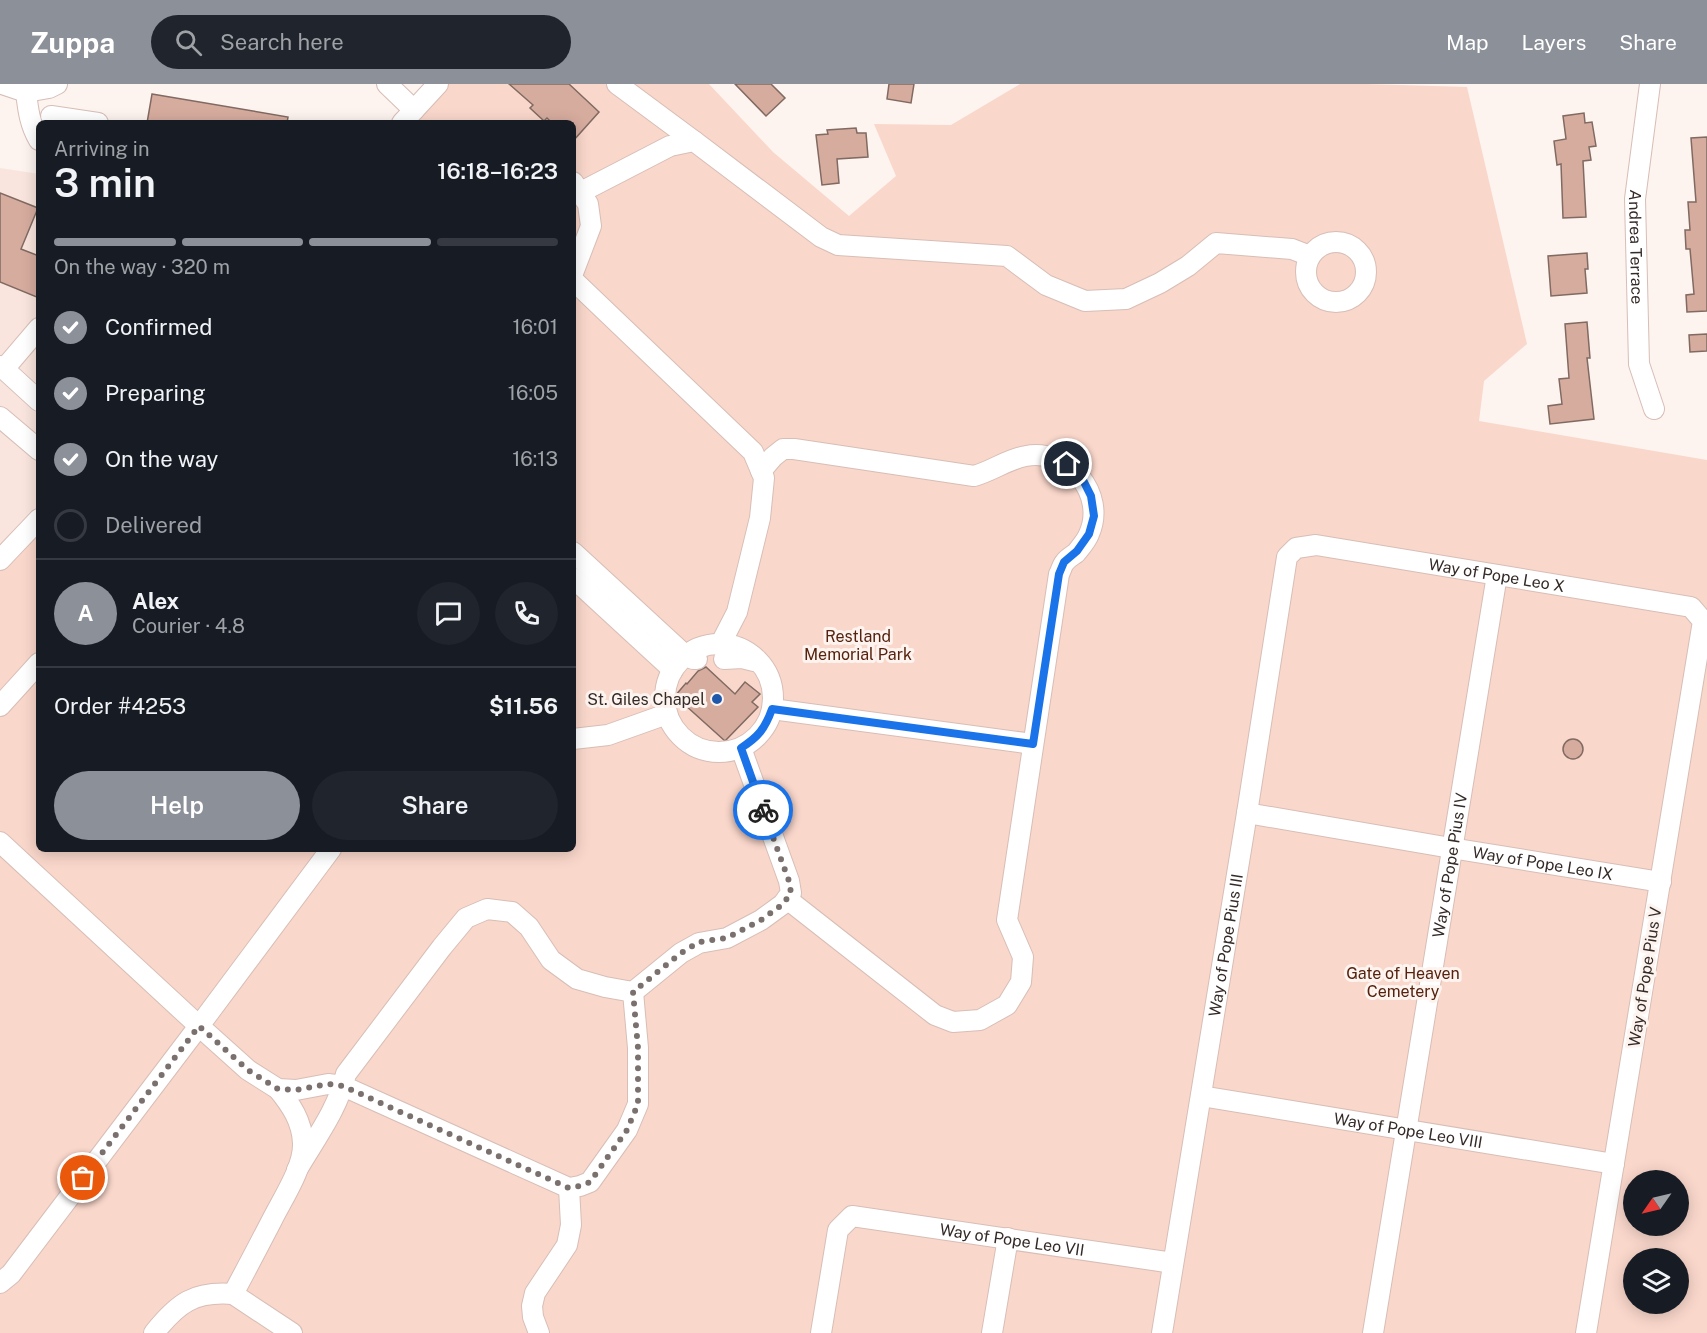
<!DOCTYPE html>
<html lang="en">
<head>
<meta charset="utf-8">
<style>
  :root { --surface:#171b24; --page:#20242c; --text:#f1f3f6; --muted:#9ea1a6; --line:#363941; --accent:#8c9099 }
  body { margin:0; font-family:"Public Sans",sans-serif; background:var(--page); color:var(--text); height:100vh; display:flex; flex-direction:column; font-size:22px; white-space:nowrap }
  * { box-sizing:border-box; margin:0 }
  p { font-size:20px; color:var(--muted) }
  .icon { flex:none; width:33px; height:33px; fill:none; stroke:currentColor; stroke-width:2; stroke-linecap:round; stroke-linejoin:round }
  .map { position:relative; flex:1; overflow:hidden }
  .panel { position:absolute; left:36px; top:36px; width:540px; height:732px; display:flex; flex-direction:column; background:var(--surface); border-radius:9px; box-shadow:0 3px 15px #0003 }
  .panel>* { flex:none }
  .needle { width:39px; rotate:236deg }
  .buttons { position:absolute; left:1623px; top:1086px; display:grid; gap:12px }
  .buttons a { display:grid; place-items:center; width:66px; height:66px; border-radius:50%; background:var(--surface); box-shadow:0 3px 15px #0003; font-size:30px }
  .pin { position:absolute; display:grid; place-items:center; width:51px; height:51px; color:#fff; margin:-26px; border:3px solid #fff; border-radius:50%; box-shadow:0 2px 6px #0007 }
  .courier { position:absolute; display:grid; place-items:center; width:60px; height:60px; margin:-30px; border:4px solid #1a73e8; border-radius:50%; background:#fff; color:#222; box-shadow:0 2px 8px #0007 }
  .summary em { font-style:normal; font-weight:600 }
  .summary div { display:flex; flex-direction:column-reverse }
  .summary { display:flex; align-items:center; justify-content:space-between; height:102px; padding:0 18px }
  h1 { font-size:39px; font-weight:600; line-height:45px }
  .bar { display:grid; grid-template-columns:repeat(4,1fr); gap:9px 6px; align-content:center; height:72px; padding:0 18px }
  .bar i { height:8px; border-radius:4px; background:var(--line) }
  .bar .current { background:var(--accent) }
  .bar p { grid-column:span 4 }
  .line { display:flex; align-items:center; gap:15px; padding:0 18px; border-top:2px solid var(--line) }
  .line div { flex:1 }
  .round { display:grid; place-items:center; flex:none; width:63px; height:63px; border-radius:32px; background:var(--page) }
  ol { padding:0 18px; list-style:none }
  li { display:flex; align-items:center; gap:18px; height:66px }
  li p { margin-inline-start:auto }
  li .icon { padding:6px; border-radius:50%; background:var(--accent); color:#fff; stroke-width:4 }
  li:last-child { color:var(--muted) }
  li i { width:33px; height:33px; border:3px solid var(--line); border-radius:50% }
  .button { display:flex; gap:12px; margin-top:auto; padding:12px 18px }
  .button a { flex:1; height:69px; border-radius:36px; background:var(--accent); color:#fff; font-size:24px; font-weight:600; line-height:69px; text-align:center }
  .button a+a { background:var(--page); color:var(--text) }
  header { display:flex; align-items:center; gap:36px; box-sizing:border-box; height:84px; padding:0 30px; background:var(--accent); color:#fff }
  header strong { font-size:28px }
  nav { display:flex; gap:33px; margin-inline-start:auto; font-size:21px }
  .search { width:420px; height:54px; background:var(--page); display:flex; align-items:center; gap:15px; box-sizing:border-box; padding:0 21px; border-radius:33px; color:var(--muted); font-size:22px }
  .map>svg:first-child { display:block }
  .built { fill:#f9e5de }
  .green { fill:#fad7cb; fill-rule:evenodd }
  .building { fill:#d6ac9e; stroke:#806a62; stroke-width:1.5 }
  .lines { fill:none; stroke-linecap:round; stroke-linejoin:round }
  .minor-casing { stroke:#d7beb6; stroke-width:22 }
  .minor { stroke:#fff; stroke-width:20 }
  .done { stroke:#7a706d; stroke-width:6; stroke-dasharray:0 10.8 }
  .route { stroke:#1a73e8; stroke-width:8 }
  .poi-dot { fill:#1f58aa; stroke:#fdf3ef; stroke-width:2 }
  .labels { text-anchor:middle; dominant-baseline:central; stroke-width:6; stroke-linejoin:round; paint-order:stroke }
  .street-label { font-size:16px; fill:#342a27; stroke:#fdf3ef }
  .park-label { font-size:16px; fill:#56220e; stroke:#fdf3ef }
  .poi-label { font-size:16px; fill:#342a27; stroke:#fdf3ef; text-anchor:end }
</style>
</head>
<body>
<header>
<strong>Zuppa</strong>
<div class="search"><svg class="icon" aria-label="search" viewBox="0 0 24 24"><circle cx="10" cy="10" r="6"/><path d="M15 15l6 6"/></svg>Search here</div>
<nav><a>Map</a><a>Layers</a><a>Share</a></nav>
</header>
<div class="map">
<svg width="1707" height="1249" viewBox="0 0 1707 1249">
  <rect width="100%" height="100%" fill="#fdf3ef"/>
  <path class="built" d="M0,84L39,90V432L0,473Z"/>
  <path class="green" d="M446,0H709L773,68L849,132L896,92L874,40L951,41L1020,0H1366L1467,3L1527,260L1484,297L1479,337L1707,376V1249H0V473L39,432V765H573V39H403ZM1634,1096H1678V1142H1634ZM1634,1174H1678V1220H1634Z"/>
  <g class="building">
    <path d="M509,0H569L599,28L573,57V39H552L547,34L544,37L530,24L533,21Z"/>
    <path d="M735,0H771L785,14L766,32Z"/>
    <path d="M889,0H914L911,19L887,15Z"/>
    <path d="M152,10L288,33L287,39H147Z"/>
    <path d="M1584,29L1585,39L1592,38L1596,62L1589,63L1591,76L1583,77L1586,133L1563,134L1561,80L1557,81L1554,57L1566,55L1563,32Z"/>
    <path d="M856,44L857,49H866L868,73L837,75L839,99L822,101L816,51L828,50L827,46Z"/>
    <path d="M1707,53V227L1687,228L1686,211L1694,210L1690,165H1686L1685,146H1690L1688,118H1696L1691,54Z"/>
    <path d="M0,109L38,124L21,165L39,172V214L0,198Z"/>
    <path d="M1587,169L1588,185H1585L1587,209L1551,212L1548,172Z"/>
    <path d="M1587,238L1590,274H1587L1594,335L1550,340L1548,322L1562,320L1559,295L1569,294L1565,240Z"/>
    <path d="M1707,250V267L1690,268L1689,251Z"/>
    <path d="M706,583L735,610L745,598L760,610L752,618L758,623L725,657L675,612L686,599L687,600L698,587Z"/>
    <circle cx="1573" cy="665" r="10"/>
  </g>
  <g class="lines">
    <g class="minor-casing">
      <g id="minor">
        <path d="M2,0L26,8C28,26 30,41 39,56"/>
        <path d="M387,0L414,26"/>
        <path d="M617,0L694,57"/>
        <path id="s1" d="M1650,0L1635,115L1639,280L1654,325"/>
        <path d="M26,8L49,4L57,0"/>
        <path d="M51,32L98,39"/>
        <path d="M402,39L438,0"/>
        <path d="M581,108L670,62L694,57L821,153L838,161L1007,172L1046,201L1085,217L1126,215L1160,199L1188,182L1216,159L1292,165L1310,172"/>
        <circle cx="1336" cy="188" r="30"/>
        <path d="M573,189L591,142L588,120L573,98"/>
        <path d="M573,196L753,368L764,394L760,434L737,528L721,559"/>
        <path d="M0,282L4,285L39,244"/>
        <path d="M4,285L39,317"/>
        <path d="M0,333L39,366"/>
        <path d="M761,387L773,373L783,365H794L974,392C992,387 1008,375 1026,372C1068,364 1107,410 1089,450C1087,456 1080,464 1076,469C1072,472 1068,474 1065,478C1062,481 1061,487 1059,490L1007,836L1023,873L1021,898L1007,921L980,936L953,938L935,931L787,815"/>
        <path d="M573,468L685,571L693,575H697"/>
        <path d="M0,476L39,435"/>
        <path d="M573,494L673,586"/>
        <circle cx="719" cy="614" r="54"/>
        <path d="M724,575L742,574L754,577"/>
        <path d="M0,622L39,579"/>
        <path d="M772,625L1033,660"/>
        <path d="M573,655L608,651L667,630"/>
        <path id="s2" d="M1247,729L1451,764L1661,798"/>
        <path d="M0,758L199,942L11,1190L0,1199"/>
        <path d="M633,908L681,869L699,859L727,854L761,836L783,820L791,809L789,797L741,664"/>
        <path d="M278,1005C291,1021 302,1037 303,1059C304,1083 283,1114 272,1136C259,1161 246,1186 233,1210L292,1249"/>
        <path id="s3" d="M1201,1012L1614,1080"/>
        <path d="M297,1086C315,1055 338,1025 346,990L442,863L466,834L487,825L512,828L529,843L551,876L577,895L605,903L633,908L638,964V1020L627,1046L590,1098L580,1102L569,1104L343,1002L328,1000L296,1006L278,1005L248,986L199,942L331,765"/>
        <path d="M154,1249C178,1219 194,1207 233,1210"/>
        <path d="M539,1249L533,1233L532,1222L535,1209L567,1161L571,1141L569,1104"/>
        <path id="s4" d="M821,1249L838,1146L852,1132L1173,1179"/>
        <path d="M992,1249L1008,1154"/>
        <path id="s5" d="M1162,1249L1247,729L1287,473L1296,464L1316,461L1691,523L1703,537L1586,1249"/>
        <path id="s6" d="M1373,1249L1497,491"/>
      </g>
    </g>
    <use href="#minor" class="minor"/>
  </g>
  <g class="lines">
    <path class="done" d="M83,1094L199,942L248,986L278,1005L296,1006L328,1000L343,1002L569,1104L580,1102L590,1098L627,1046L638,1020V964L633,908L681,869L699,858L727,854L761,836L783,820L791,809L789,797L763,726"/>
    <path class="route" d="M763,726L741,664C758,653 765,645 772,625L1033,660L1059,490L1064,478L1077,467L1089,450L1094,432L1091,412L1082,394L1067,380"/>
  </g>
  <circle class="poi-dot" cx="717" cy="615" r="6"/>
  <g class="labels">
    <g class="street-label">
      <text stroke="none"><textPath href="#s1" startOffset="164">Andrea Terrace</textPath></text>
      <text stroke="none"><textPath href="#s5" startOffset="1002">Way of Pope Leo X</textPath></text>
      <text stroke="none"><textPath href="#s2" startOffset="300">Way of Pope Leo IX</textPath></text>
      <text stroke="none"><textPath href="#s6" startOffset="474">Way of Pope Pius IV</textPath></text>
      <text stroke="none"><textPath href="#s5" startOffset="393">Way of Pope Pius III</textPath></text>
      <text transform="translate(1645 893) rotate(-81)">Way of Pope Pius V</text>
      <text stroke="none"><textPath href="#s3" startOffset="210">Way of Pope Leo VIII</textPath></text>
      <text stroke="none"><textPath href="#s4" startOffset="286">Way of Pope Leo VII</textPath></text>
    </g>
    <g class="park-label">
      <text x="858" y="552">Restland<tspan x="858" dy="18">Memorial Park</tspan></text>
      <text x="1403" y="889">Gate of Heaven<tspan x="1403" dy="18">Cemetery</tspan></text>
    </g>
    <g class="poi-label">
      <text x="705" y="615">St. Giles Chapel</text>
    </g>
  </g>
</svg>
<div class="buttons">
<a><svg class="needle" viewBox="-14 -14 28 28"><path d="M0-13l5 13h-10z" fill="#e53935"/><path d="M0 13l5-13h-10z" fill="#9ea1a6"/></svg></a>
<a><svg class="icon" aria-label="layers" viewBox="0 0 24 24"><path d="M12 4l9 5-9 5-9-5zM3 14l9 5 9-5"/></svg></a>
</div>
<div class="pin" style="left:83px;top:1094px;background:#ea580c"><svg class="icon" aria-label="bag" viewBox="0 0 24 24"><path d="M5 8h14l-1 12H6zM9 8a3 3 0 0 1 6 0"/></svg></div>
<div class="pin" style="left:1067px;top:380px;background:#1f2937"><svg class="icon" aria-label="home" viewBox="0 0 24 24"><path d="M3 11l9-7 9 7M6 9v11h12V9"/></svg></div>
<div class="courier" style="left:763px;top:726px"><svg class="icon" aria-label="bike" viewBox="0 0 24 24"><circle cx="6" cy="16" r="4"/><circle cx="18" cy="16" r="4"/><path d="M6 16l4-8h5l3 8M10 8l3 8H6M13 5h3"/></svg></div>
<section class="panel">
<div class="summary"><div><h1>3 min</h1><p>Arriving in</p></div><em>16:18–16:23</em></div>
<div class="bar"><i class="current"></i><i class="current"></i><i class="current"></i><i></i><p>On the way · 320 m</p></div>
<ol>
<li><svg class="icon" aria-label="check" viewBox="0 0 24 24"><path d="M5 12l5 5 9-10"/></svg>Confirmed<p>16:01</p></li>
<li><svg class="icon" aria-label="check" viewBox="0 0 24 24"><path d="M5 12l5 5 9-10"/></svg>Preparing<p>16:05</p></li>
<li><svg class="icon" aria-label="check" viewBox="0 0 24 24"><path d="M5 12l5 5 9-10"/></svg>On the way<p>16:13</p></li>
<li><i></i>Delivered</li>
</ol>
<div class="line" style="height:108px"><b class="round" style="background:var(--accent);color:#fff">A</b><div><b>Alex</b><p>Courier · 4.8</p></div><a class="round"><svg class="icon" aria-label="chat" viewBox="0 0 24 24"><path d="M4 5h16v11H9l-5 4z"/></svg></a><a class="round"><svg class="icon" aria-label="phone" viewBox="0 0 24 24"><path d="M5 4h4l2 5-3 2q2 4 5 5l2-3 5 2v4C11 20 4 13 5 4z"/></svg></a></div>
<div class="line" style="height:78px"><div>Order #4253</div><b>$11.56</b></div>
<div class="button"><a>Help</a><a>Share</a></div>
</section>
</div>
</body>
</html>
